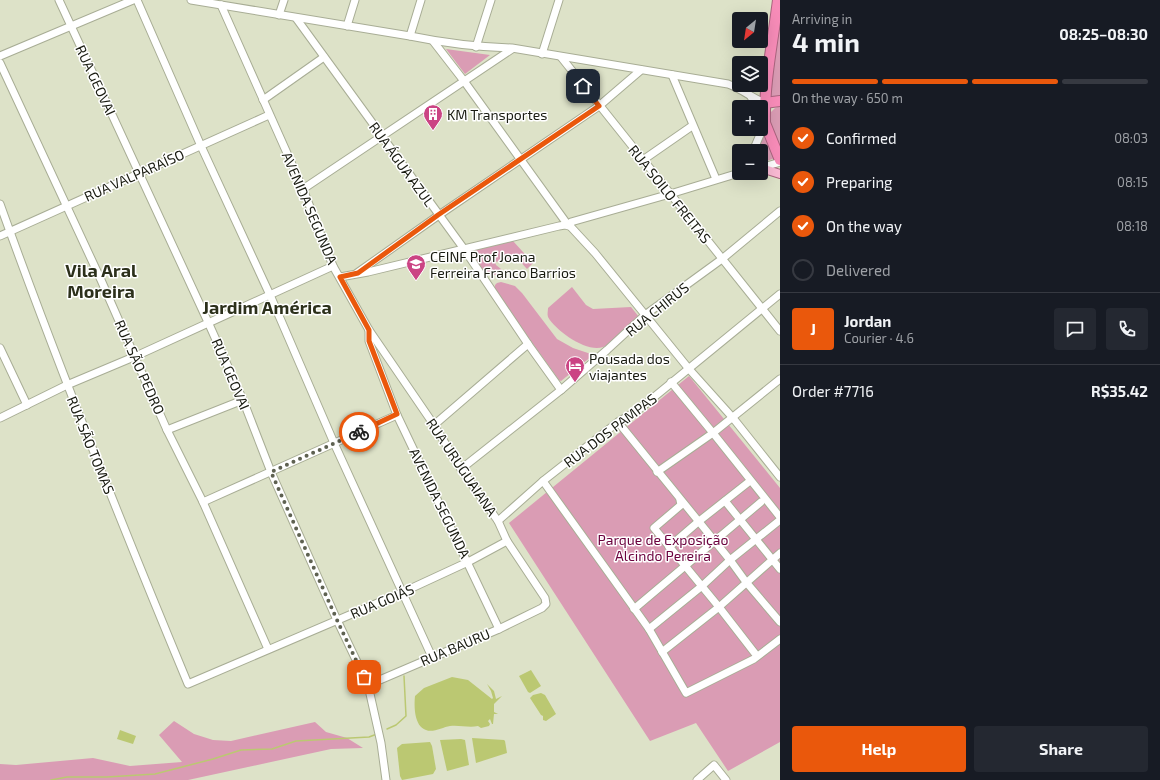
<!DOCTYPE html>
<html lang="en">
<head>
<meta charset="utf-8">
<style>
  :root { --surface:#171b24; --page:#242831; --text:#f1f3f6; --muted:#9ea1a6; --line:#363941; --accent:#ea580c }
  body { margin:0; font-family:"Exo 2",sans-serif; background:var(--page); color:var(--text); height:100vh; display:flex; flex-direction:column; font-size:15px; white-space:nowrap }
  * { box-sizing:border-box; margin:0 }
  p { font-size:13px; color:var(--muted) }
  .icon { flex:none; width:22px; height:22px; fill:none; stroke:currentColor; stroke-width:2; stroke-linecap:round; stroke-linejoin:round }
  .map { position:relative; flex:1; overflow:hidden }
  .side { display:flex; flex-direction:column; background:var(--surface); width:380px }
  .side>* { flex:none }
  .needle { width:26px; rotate:210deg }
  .tools { position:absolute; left:732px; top:12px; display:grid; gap:8px }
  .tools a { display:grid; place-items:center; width:36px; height:36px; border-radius:4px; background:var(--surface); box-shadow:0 4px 16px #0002; font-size:20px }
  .pin { position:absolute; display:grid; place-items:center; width:34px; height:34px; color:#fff; margin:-17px; border-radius:8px; box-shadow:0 2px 6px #0006 }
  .courier { position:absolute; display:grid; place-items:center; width:40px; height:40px; margin:-20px; border:3px solid #ea580c; border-radius:50%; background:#fff; color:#222; box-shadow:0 1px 5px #0007 }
  .headline em { font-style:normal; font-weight:700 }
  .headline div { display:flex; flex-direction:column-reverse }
  .headline { display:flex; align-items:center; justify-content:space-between; height:68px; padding:0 12px }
  h1 { font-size:26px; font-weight:700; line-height:30px }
  .bar { display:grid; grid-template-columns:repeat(4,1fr); gap:6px 4px; align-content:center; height:48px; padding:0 12px }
  .bar i { height:5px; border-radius:3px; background:var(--line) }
  .bar .on { background:var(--accent) }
  .bar p { grid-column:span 4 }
  .line { display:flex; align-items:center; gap:10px; padding:0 12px; border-top:1px solid var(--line) }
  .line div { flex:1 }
  .round { display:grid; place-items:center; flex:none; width:42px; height:42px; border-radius:4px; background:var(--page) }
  ol { padding:0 12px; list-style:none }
  li { display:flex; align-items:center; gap:12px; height:44px }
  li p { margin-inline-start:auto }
  li .icon { padding:4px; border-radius:50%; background:var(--accent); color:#fff; stroke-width:4 }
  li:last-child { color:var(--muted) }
  li i { width:22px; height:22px; border:2px solid var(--line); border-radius:50% }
  .action { display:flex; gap:8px; margin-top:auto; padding:8px 12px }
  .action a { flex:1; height:46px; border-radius:4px; background:var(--accent); color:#fff; font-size:16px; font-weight:700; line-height:46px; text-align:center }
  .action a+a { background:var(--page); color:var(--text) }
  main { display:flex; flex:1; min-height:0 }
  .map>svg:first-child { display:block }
  .green { fill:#da9cb4 }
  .water { fill:#bbc872 }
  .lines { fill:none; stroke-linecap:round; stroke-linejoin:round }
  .stream { stroke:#bbc872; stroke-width:1.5 }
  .minor-casing { stroke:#a8ad95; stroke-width:9 }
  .major-casing { stroke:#a9647e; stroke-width:10 }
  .highway-casing { stroke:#a9647e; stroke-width:12 }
  .minor { stroke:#fff; stroke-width:7 }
  .major { stroke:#fabad4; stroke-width:8 }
  .highway { stroke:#f78cb8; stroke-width:10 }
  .done { stroke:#5e6151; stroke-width:4; stroke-dasharray:0 7.2 }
  .route { stroke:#ea580c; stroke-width:5 }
  .labels { text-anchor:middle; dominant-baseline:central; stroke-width:3; stroke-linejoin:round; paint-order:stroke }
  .street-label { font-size:14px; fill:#191b11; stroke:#fff }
  .poi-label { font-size:14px; fill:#191b11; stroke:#fff; text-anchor:start }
  .park-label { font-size:14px; fill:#6a003d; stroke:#fff }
  .district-label { font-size:18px; font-weight:bold; fill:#2c301b; stroke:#fff }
</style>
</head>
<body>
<main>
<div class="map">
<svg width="780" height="780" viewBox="0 0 780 780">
  <rect width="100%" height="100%" fill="#dde2c8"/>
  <g class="green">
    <path d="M780,13V95L769,99Z"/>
    <path d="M446,49L490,55L465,74Z"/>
    <path d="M780,106V149L770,121L769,114L775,108Z"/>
    <path d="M764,131L775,158L761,163V151H758Z"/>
    <path d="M513,241L533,263L527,269L517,258L495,262L496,265L501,269L502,271L498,275C482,275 480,267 471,255L472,251Z"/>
    <path d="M501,282L515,286L522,293L557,339L573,348L591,354L592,356L561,381L559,380L495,291V285L497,283Z"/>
    <path d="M572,287L586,305L593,309L631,307L639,317C632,323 610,345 603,347C587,353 556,331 548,317C547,314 548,311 548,308Z"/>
    <path d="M689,376L780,488V742L728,771L696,723L650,741L509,523Z"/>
    <path d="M174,721L194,734L213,740L231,741L315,722L326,732L347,738L363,748L331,749L188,780H0V764L16,765L93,758L130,766L182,762L159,735Z"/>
  </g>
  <g class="water">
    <path d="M531,670L541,686L530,693L528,692L519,676Z"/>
    <path d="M452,677L468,680L492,699L493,698L491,691L487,684L494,691L496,699L502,696L494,704V712L498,714H494L493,724H492L490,719L488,721L490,724L489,726L481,728L478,726C469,728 460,725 450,726C443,727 433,733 426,730C414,726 414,706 415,696L424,688Z"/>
    <path d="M541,693L545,695L556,714L546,721L543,720V716L541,715L530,698L533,695Z"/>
    <path d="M120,730L136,736L133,744L117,739Z"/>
    <path d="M472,738L504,740L505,741L507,753L476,763Z"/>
    <path d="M461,739L465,740L469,765L447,771L440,740Z"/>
    <path d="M430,742L432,746L436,769L433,774L402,780L400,776L397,748L402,744Z"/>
  </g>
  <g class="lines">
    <g class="stream">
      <path d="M387,729L396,725L406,716L404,676"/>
      <path d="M51,780L67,777H107L155,774L213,759L241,750L272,749L296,741L369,737L377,734"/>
    </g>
    <g class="minor-casing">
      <g id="minor">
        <path d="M59,0L208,322L243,400L271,472L337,620L368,685L381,743L386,780"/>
        <path d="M137,0L201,146L270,295L334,443L432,657"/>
        <path d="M191,0L410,36C444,43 478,47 512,48L728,84C742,89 752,98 765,103"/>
        <path d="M221,5L303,189L333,266L369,330L434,425L461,469L498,521L507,541L545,598L546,604L542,608L499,629L368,685"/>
        <path d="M279,15L284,0"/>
        <path d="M296,18L464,249L528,344L561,390"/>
        <path d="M347,26L355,0"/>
        <path d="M410,36L421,0"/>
        <path d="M433,41L464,81L565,221"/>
        <path d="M476,47L491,0"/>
        <path d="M542,54L559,0"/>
        <path d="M0,56L133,0"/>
        <path d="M561,57L780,331"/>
        <path d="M0,63L101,280L167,430L203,502L268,649"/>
        <path d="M672,75L716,179"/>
        <path d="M751,97L758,107"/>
        <path d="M263,100L324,57"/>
        <path d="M753,151L765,123"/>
        <path d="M643,160L692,126"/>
        <path d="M761,168L780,162"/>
        <path d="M303,189L512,49"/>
        <path d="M0,204C58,366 122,525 188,684L401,593L468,562L507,541"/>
        <path d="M571,222L670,194L739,173"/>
        <path d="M570,226L595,253L689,369L733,418L780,477"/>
        <path d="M0,236L269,115"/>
        <path d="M357,273L439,215L599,106L641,70"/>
        <path d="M340,277L368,272L559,226L565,225L569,226L571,223"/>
        <path d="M369,330V341L397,415L499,629"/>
        <path d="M0,348L27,405"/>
        <path d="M671,382L713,433L780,517"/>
        <path d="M0,418L67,385L136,356L333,266"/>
        <path d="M618,422L730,560L746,582L780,622"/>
        <path d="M434,425L528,344"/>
        <path d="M167,430L243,400"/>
        <path d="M461,469L561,390L607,350L645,315L722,259L780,211"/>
        <path d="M657,472L713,433L780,379"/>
        <path d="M543,481L649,629L686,693L754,659L780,639"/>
        <path d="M680,500L681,505L654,528L719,607L757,656"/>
        <path d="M725,501L780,569"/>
        <path d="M203,502L397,415"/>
        <path d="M498,521L543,481L618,422L637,411L780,294"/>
        <path d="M669,547L698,522L750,481"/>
        <path d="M634,609L761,502"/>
        <path d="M649,629L702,586L730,560L780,520"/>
        <path d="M662,652L719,607L780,553"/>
        <path d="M697,780L714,765L726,780"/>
      </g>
    </g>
    <g class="major-casing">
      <path id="major" d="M761,168L780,174"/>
    </g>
    <g class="highway-casing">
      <g id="highway">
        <path d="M778,0C773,41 764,82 765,123L780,160"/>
        <path d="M765,103L780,101"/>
      </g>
    </g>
    <use href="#minor" class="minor"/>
    <use href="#major" class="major"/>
    <use href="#highway" class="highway"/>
  </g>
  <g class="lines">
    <path class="done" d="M359,432L271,472L337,620L364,677"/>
    <path class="route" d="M359,432L397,414L369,341V330L340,277L358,273L438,215L599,106L583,86"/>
  </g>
  <defs>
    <g id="building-pin" transform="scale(1)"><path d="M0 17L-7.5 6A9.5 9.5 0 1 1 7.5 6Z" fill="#cb4484" stroke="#fff"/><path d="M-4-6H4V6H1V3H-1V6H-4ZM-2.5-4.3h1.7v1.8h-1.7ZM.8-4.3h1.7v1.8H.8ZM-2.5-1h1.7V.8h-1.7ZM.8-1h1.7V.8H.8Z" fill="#fff"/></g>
    <g id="school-pin" transform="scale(1)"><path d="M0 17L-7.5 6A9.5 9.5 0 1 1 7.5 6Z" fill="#cb4484" stroke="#fff"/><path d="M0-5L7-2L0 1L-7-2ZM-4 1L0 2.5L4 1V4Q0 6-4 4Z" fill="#fff"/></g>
    <g id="hotel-pin" transform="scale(1)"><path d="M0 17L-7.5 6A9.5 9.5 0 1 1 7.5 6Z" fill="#cb4484" stroke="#fff"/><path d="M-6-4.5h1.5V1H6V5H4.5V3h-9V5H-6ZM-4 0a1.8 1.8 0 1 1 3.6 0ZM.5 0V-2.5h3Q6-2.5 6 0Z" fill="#fff"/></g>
  </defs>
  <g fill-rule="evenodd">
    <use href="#building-pin" x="433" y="114"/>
    <use href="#school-pin" x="416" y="264"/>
    <use href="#hotel-pin" x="575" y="366"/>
  </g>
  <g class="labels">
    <g class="street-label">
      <text transform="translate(96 80) rotate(65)">RUA GEOVAI</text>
      <text transform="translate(402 164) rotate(54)">RUA ÁGUA AZUL</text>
      <text transform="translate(134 175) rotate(-24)">RUA VALPARAÍSO</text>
      <text transform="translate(670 194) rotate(51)">RUA SOILO FREITAS</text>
      <text transform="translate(310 208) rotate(67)">AVENIDA SEGUNDA</text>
      <text transform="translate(657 309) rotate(-39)">RUA CHIRUS</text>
      <text transform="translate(140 367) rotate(66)">RUA SÃO PEDRO</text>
      <text transform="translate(231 374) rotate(67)">RUA GEOVAI</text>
      <text transform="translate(610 430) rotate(-37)">RUA DOS PAMPAS</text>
      <text transform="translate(91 445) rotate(68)">RUA SÃO TOMAS</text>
      <text transform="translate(462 467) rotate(56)">RUA URUGUAIANA</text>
      <text transform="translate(440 503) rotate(64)">AVENIDA SEGUNDA</text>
      <text transform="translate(382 601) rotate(-23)">RUA GOIÁS</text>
      <text transform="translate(455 647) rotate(-23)">RUA BAURU</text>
    </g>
    <g class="poi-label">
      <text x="447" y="114">KM Transportes</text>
      <text x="430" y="256">CEINF Prof Joana<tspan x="430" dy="16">Ferreira Franco Barrios</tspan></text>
      <text x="589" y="358">Pousada dos<tspan x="589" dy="16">viajantes</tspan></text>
    </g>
    <g class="park-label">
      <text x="663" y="539">Parque de Exposição<tspan x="663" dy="16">Alcindo Pereira</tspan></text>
    </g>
    <g class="district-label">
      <text x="101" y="270">Vila Aral<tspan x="101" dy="21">Moreira</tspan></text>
      <text x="267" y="307">Jardim América</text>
    </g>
  </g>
</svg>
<div class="tools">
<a><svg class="needle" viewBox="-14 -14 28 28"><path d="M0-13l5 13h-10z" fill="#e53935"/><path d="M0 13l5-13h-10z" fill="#9ea1a6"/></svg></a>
<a><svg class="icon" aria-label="layers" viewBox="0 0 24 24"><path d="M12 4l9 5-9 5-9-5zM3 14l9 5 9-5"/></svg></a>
<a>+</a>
<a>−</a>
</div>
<div class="pin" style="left:364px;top:677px;background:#ea580c"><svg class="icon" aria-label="bag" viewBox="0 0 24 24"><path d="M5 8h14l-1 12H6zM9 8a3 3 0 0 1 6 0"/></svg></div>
<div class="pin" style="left:583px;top:86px;background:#1f2937"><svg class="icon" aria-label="home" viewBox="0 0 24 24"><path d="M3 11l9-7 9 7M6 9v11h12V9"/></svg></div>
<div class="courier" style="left:359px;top:432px"><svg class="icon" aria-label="bike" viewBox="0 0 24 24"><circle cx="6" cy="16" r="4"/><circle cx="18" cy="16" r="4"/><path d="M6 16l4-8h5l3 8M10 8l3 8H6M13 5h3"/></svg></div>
</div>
<section class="side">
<div class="headline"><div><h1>4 min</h1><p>Arriving in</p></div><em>08:25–08:30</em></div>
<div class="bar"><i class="on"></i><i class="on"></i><i class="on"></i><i></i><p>On the way · 650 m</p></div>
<ol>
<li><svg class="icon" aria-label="check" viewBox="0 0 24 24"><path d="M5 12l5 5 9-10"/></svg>Confirmed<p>08:03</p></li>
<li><svg class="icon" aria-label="check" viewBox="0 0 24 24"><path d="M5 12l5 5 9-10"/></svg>Preparing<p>08:15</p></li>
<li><svg class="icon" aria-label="check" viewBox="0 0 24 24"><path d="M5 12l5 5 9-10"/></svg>On the way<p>08:18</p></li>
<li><i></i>Delivered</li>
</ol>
<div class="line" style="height:72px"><b class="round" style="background:var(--accent);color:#fff">J</b><div><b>Jordan</b><p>Courier · 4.6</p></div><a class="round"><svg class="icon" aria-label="chat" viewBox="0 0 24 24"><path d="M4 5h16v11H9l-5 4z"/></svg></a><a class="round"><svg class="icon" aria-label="phone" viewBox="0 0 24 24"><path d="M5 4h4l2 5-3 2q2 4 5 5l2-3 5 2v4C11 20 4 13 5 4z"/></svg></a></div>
<div class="line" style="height:52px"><div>Order #7716</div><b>R$35.42</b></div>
<div class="action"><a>Help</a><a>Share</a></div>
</section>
</main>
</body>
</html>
